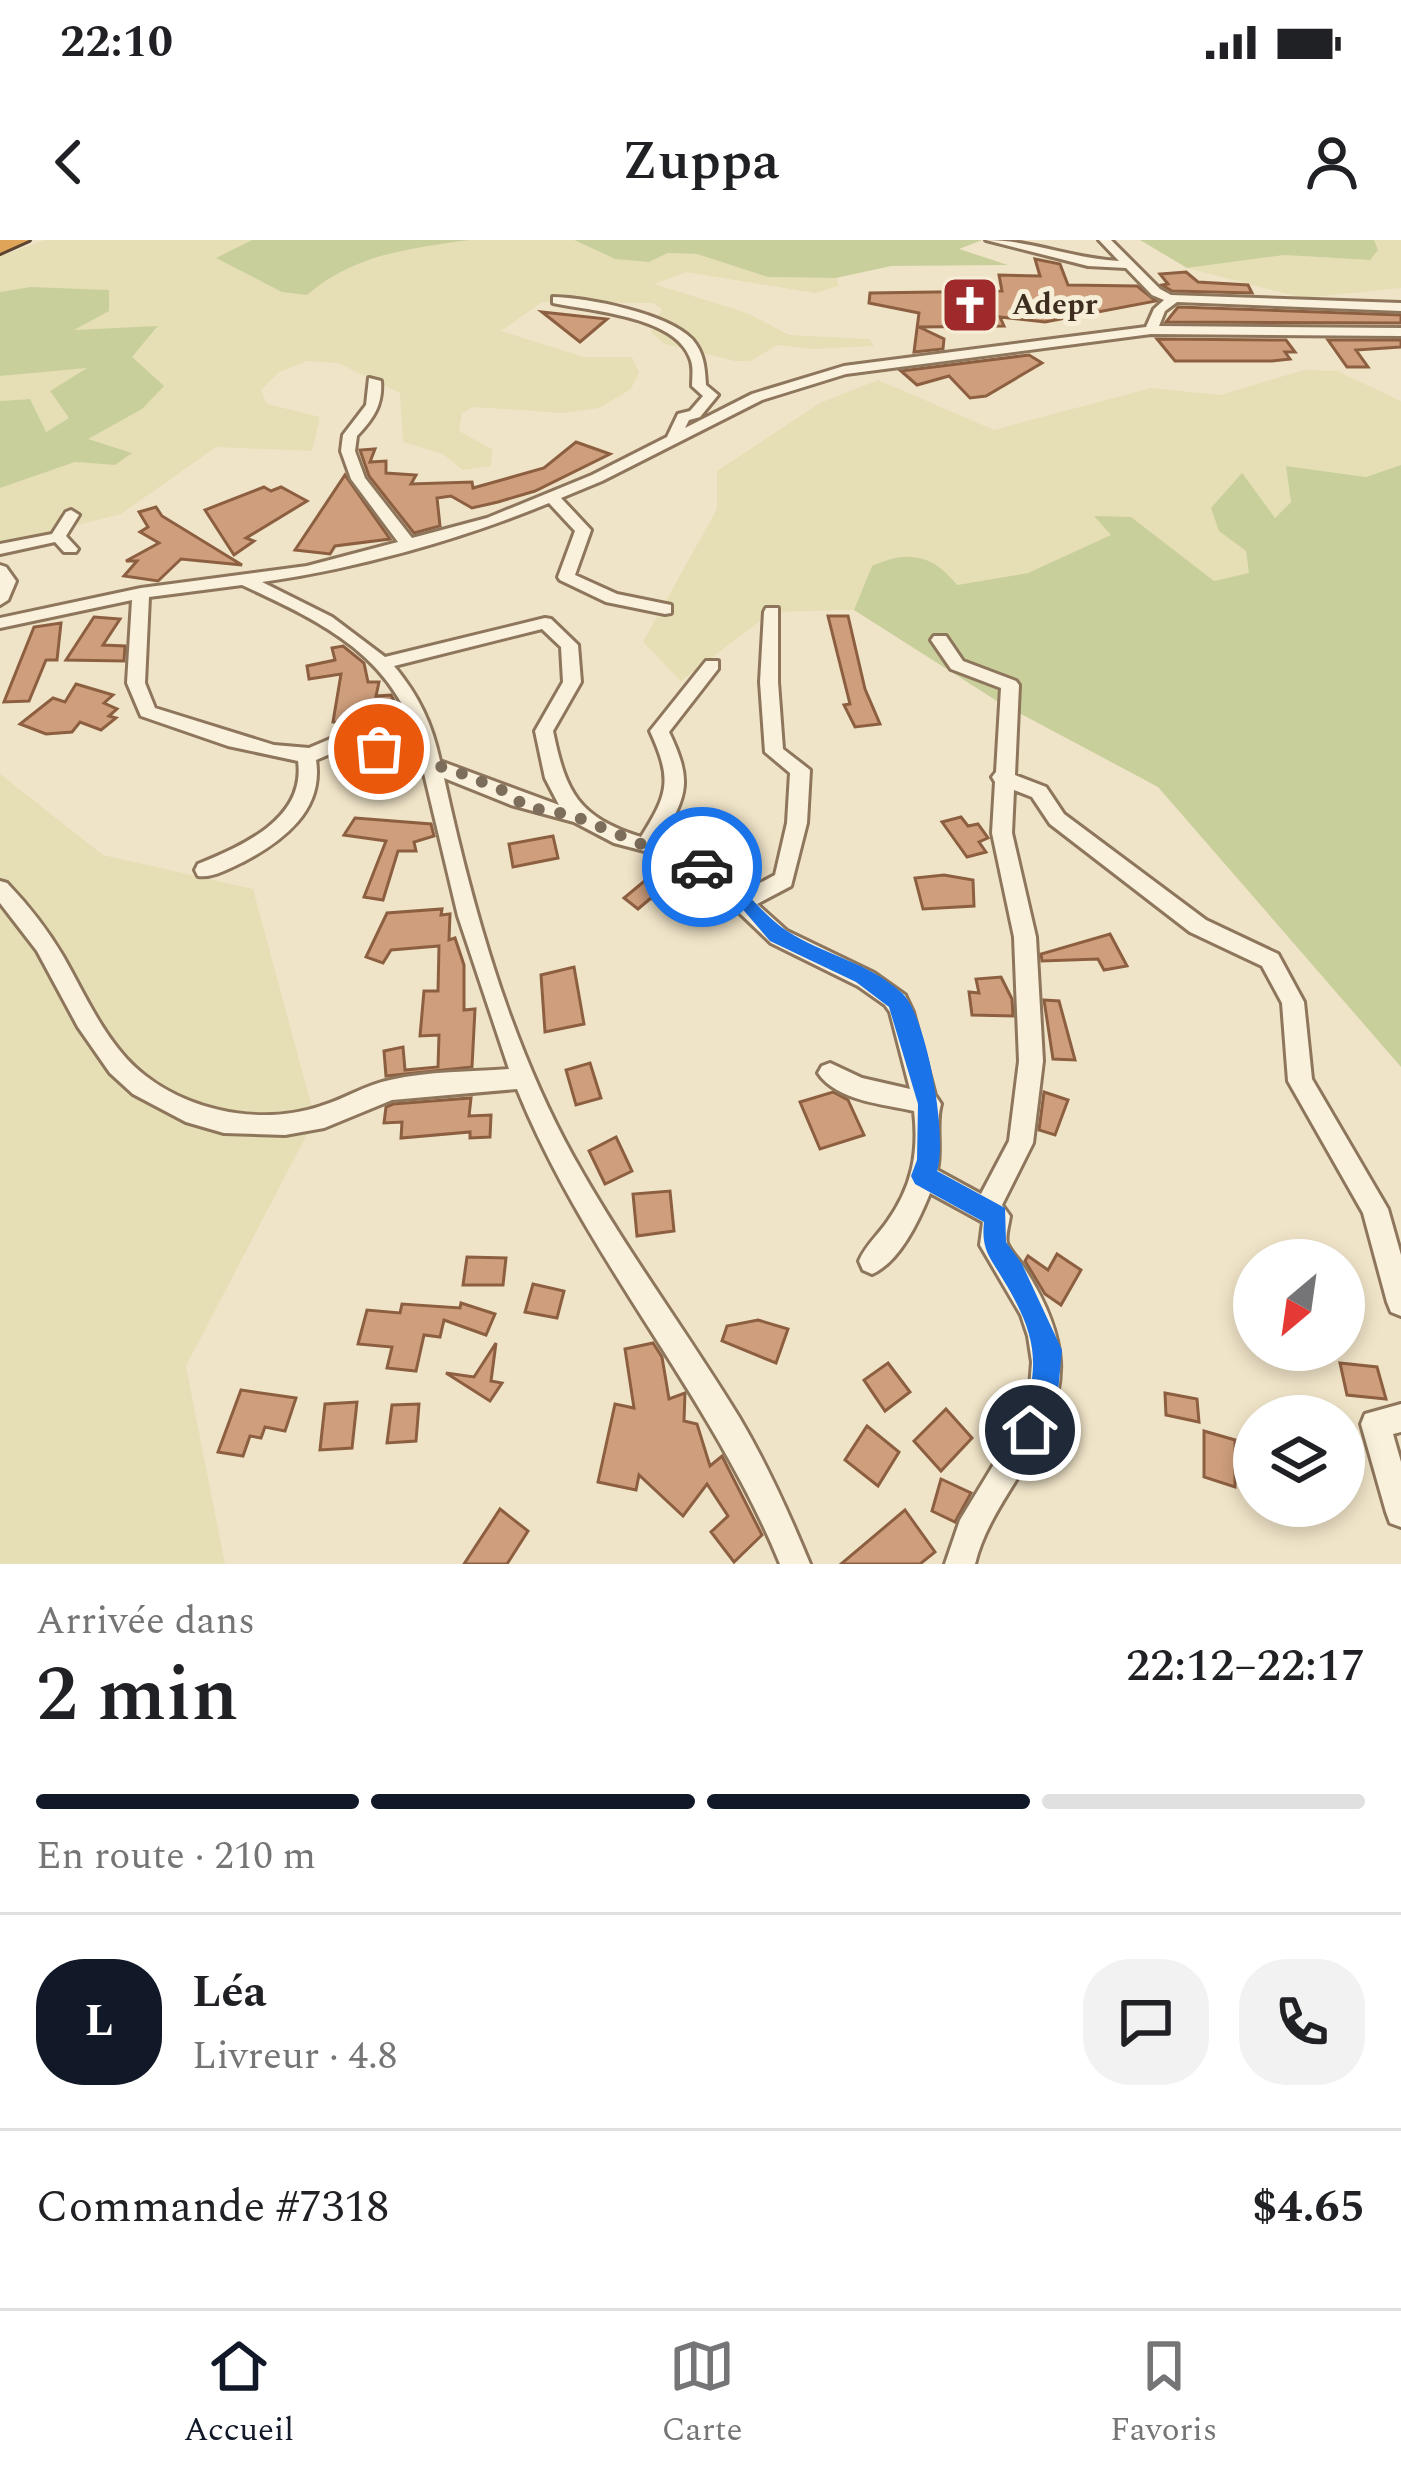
<!DOCTYPE html>
<html lang="fr">
<head>
<meta charset="utf-8">
<style>
  :root { --surface:#fff; --page:#f2f2f2; --text:#202124; --muted:#757577; --line:#e0e0e0; --accent:#111827 }
  body { margin:0; font-family:Spectral,serif; background:var(--page); color:var(--text); height:100vh; display:flex; flex-direction:column; font-size:45px; white-space:nowrap }
  * { box-sizing:border-box; margin:0 }
  p { font-size:39px; color:var(--muted) }
  .icon { flex:none; width:66px; height:66px; fill:none; stroke:currentColor; stroke-width:2; stroke-linecap:round; stroke-linejoin:round }
  .map { position:relative; height:1324px; overflow:hidden }
  .drawer { display:flex; flex-direction:column; background:var(--surface); flex:1 }
  .drawer>* { flex:none }
  .needle { width:78px; rotate:209deg }
  .tools { position:absolute; left:1233px; top:999px; display:grid; gap:24px }
  .tools a { display:grid; place-items:center; width:132px; height:132px; border-radius:50%; background:var(--surface); box-shadow:0 6px 18px #0003; font-size:60px }
  .pin { position:absolute; display:grid; place-items:center; width:102px; height:102px; color:#fff; margin:-51px; border:6px solid #fff; border-radius:50%; box-shadow:0 3px 12px #0007 }
  .courier { position:absolute; display:grid; place-items:center; width:120px; height:120px; margin:-60px; border:9px solid #1a73e8; border-radius:50%; background:#fff; color:#222; box-shadow:0 3px 15px #0007 }
  .head em { font-style:normal; font-weight:600 }
  .head div { display:flex; flex-direction:column-reverse }
  .head { display:flex; align-items:center; justify-content:space-between; height:204px; padding:0 36px }
  h1 { font-size:78px; font-weight:600; line-height:90px }
  .bar { display:grid; grid-template-columns:repeat(4,1fr); gap:18px 12px; align-content:center; height:144px; padding:0 36px }
  .bar i { height:15px; border-radius:9px; background:var(--line) }
  .bar .on { background:var(--accent) }
  .bar p { grid-column:span 4 }
  .line { display:flex; align-items:center; gap:30px; padding:0 36px; border-top:3px solid var(--line) }
  .line div { flex:1 }
  .round { display:grid; place-items:center; flex:none; width:126px; height:126px; border-radius:48px; background:var(--page) }
  .status { display:flex; justify-content:space-between; align-items:center; height:84px; padding:0 60px; background:var(--surface); direction:ltr }
  .status svg { height:33px; fill:currentColor }
  header { display:flex; justify-content:space-between; align-items:center; height:156px; padding:0 36px; background:var(--surface); font-size:54px; font-weight:600 }
  .tabs { display:flex; justify-content:space-around; align-items:center; height:168px; border-top:3px solid var(--line); background:var(--surface); font-size:33px; color:var(--muted) }
  .tabs a { display:grid; justify-items:center; gap:6px }
  .tabs .on { color:var(--accent) }
  .map>svg:first-child { display:block }
  .farmland { fill:#e6deb5 }
  .green { fill:#c9cf9b }
  .building { fill:#cf9f7d; stroke:#8d5f41; stroke-width:3 }
  .lines { fill:none; stroke-linecap:round; stroke-linejoin:round }
  .street-casing { stroke:#8d765c; stroke-width:6 }
  .highway-casing { stroke:#5b4430; stroke-width:6 }
  .street { fill:#faf1dc; fill-rule:evenodd }
  .highway { fill:#e0a458; fill-rule:evenodd }
  .route { fill:#1a73e8 }
  .done { stroke:#7c6e5b; stroke-width:12; stroke-dasharray:0 21.6 }
  .labels { text-anchor:middle; dominant-baseline:central; stroke-width:10; stroke-linejoin:round; paint-order:stroke }
  .far-poi-label { font-size:30px; font-weight:bold; fill:#3d2e20; stroke:#f7eed8; text-anchor:start }
</style>
</head>
<body>
<div class="status"><b>22:10</b><svg viewBox="0 0 49 12"><path d="M0 12V9h3v3zM5 12V6h3v6zM10 12V3h3v9zM15 12V0h3v12zM26 1h20v11H26zM47 4h2v5h-2z"/></svg></div>
<header><svg class="icon" aria-label="back" viewBox="0 0 24 24"><path d="M15 5l-7 7 7 7"/></svg>Zuppa<svg class="icon" aria-label="person" viewBox="0 0 24 24"><circle cx="12" cy="8" r="4"/><path d="M4 21q1-7 8-7t8 7"/></svg></header>
<div class="map">
<svg width="1401" height="1324" viewBox="0 0 1401 1324">
  <rect width="100%" height="100%" fill="#f0e4c8"/>
  <g class="farmland">
    <path d="M45,0H252L217,19L307,55L333,32L407,8L470,0H573L615,19L649,22L668,13L697,14L768,37L836,38L839,46L815,53L686,32L654,44L747,73L789,95L869,99L874,106L811,109L778,105L750,121H735L665,104L651,92L662,69L653,63L542,62L501,91L584,117H632L639,133L631,149L599,168L562,173L473,167L462,173L459,191L492,209L491,226L463,230L443,214L403,202L400,153L338,123L307,121L279,132L261,150L267,164L320,177L312,211L216,207L121,274L0,304V248L75,222L115,225L86,199L142,169L132,117L157,88L71,90L30,47L0,52V16Z"/>
    <path d="M1374,0H1401V48L1303,58L1187,28L1284,15L1370,20L1378,10Z"/>
    <path d="M90,127L50,151L69,178L45,192L30,159L0,161V136Z"/>
    <path d="M1304,130L1337,131L1401,161V225L1366,237L1287,226L1291,262L1275,278L1219,291L1246,311L1250,333L1214,342L1131,277H1095L1112,295L1028,333L956,345L872,326L854,370L772,372L681,441L643,402L717,269V231L820,163L878,140L994,190L1151,148L1220,155Z"/>
    <path d="M0,534L103,615L253,649L315,879L186,1126L225,1324H0Z"/>
  </g>
  <g class="green">
    <path d="M252,0H470C411,8 352,15 307,55L282,52L216,18Z"/>
    <path d="M574,0H982L959,9L1008,25L891,26L836,38L768,37L697,14L668,13L649,22L615,19Z"/>
    <path d="M1140,0H1374L1378,10L1370,20L1284,15L1187,28Z"/>
    <path d="M30,47L109,50V71L74,90L158,86L132,117L164,146L142,169L88,199L132,213L115,225L75,222L0,248V161L30,159L46,192L69,178L50,151L87,128L0,136V52Z"/>
    <path d="M1401,225V827L1158,547L997,461L854,370L872,326C908,310 932,314 957,345L1028,333L1111,295L1094,276L1131,277L1214,341L1249,333L1246,311L1219,291L1211,268L1242,233L1275,278L1291,262L1286,226L1366,237Z"/>
  </g>
  <g class="building">
    <path d="M1035,19L1060,24L1068,45L1137,46L1156,61L1045,82L1000,77L1004,86L919,87L944,99L943,109L914,112L919,73L869,63L870,53L1002,51L999,35L1040,36Z"/>
    <path d="M1186,32L1198,42L1248,45L1252,53L1172,51L1162,45L1168,44L1160,34Z"/>
    <path d="M1178,67L1401,75V83L1166,82Z"/>
    <path d="M542,72L607,79L580,102Z"/>
    <path d="M1157,99L1286,100L1295,112H1285L1290,119L1272,121H1175Z"/>
    <path d="M1328,100H1401V107L1356,110L1368,127H1347Z"/>
    <path d="M1029,115L1042,123L986,156L970,158L949,136L917,145L901,131Z"/>
    <path d="M576,202L610,214L535,251L498,262L472,268L451,256L437,258L440,286L414,293L369,236L360,210L375,209L370,222L386,221V233L416,235L411,244L472,242L473,248L544,228Z"/>
    <path d="M345,235L390,299L335,306L330,314L295,310Z"/>
    <path d="M264,247L271,251L281,247L307,261L246,298L254,301L234,315L205,270Z"/>
    <path d="M156,267L162,276L242,325L181,319L158,341L124,336L137,321H126L159,303L140,292L148,287L139,272Z"/>
    <path d="M828,376H848L865,449L880,484L855,487L844,465L850,464Z"/>
    <path d="M94,377L120,379L103,405L125,406L124,421L66,420Z"/>
    <path d="M61,383L57,420H46L29,461L4,462L34,387Z"/>
    <path d="M343,406L364,423L368,442H379L376,456L391,455L400,472L403,504L383,499L388,491L368,494L367,486L333,482L341,434L309,439L307,426L335,420L332,408Z"/>
    <path d="M76,444L113,455L104,463L117,469L109,476L116,478L101,490L80,482L72,492L46,494L20,484L53,458L65,462Z"/>
    <path d="M961,577L968,586L978,584L988,598L979,602L986,612L967,617L942,582Z"/>
    <path d="M355,578L431,584L434,596L414,602L416,611H398L383,660L364,657L386,601L344,595Z"/>
    <path d="M553,596L558,618L513,627L509,604Z"/>
    <path d="M677,633L692,644L664,667L651,658L638,669L624,658L653,634L665,643Z"/>
    <path d="M944,635L973,640L974,666L923,669L915,638Z"/>
    <path d="M442,669L441,675L450,674L449,700L455,698L464,725V770L475,769L472,827L386,836L384,811L403,807L405,830L438,827L439,795L420,796L424,751H438L439,706L391,710L383,723L366,717L387,673Z"/>
    <path d="M1110,694L1127,726L1104,730L1098,719L1042,721L1041,714Z"/>
    <path d="M574,727L584,784L545,792L541,735Z"/>
    <path d="M1001,737L1012,759L1013,776L972,775L969,752L979,753L976,739Z"/>
    <path d="M1044,760L1059,761L1075,820L1053,819Z"/>
    <path d="M590,823L601,858L576,865L566,830Z"/>
    <path d="M833,852L848,860L864,895L820,909L800,862Z"/>
    <path d="M1044,852L1068,860L1055,895L1039,890Z"/>
    <path d="M471,858L469,876L491,875L490,897L470,898V892L401,898L402,882L384,883L386,867L393,864Z"/>
    <path d="M616,897L632,931L605,944L589,911Z"/>
    <path d="M670,951L674,991L637,996L633,954Z"/>
    <path d="M1057,1014L1081,1030L1061,1065L1045,1054L1025,1021L1028,1016L1048,1030Z"/>
    <path d="M467,1017L506,1018L503,1045H463Z"/>
    <path d="M533,1044L564,1051L557,1078L525,1072Z"/>
    <path d="M461,1063L495,1074L486,1095L444,1080L440,1097L424,1095L416,1131L387,1128L392,1107L358,1104L367,1070L400,1073L402,1064L460,1068Z"/>
    <path d="M758,1080L788,1089L776,1123L722,1101L727,1086Z"/>
    <path d="M496,1103L491,1141L502,1143L490,1161L446,1133L474,1137Z"/>
    <path d="M653,1103L662,1117L669,1159L685,1153L684,1181L697,1184L710,1226L722,1216L762,1295L734,1322L711,1292L728,1276L707,1244L683,1276L639,1235L636,1250L598,1242L615,1164L634,1168L625,1109Z"/>
    <path d="M888,1123L910,1152L885,1171L864,1140Z"/>
    <path d="M1340,1123L1377,1127L1386,1159L1347,1155Z"/>
    <path d="M241,1150L296,1158L285,1191L265,1187L261,1198L250,1196L243,1216L218,1212Z"/>
    <path d="M1165,1153L1197,1159L1199,1182L1166,1175Z"/>
    <path d="M357,1162L352,1208L320,1210L325,1164Z"/>
    <path d="M419,1164L416,1201L387,1203L392,1165Z"/>
    <path d="M946,1169L972,1198L941,1231L914,1201Z"/>
    <path d="M867,1186L899,1212L878,1246L845,1220Z"/>
    <path d="M1204,1191L1235,1200V1247L1204,1237Z"/>
    <path d="M941,1239L971,1253L955,1282L932,1271Z"/>
    <path d="M500,1269L528,1291L507,1324H464Z"/>
    <path d="M905,1270L935,1312L920,1324H841Z"/>
  </g>
  <g class="lines">
    <g class="street-casing">
      <g id="street">
        <path d="M986,0C1031,0 1074,19 1119,21L1099,0H1111L1160,49L1171,55L1401,63V71L1177,62L1165,71L1159,86L1401,88V96L1151,94L846,134L762,160L602,241L561,258L591,290L575,335L617,354L671,365V373L665,374L606,362L560,340L558,337L575,291L549,263C462,299 356,329 262,342L332,377L385,417L545,378L551,379L578,405L581,442L553,491C566,553 578,577 641,597C669,553 672,539 650,491L706,421H718V429L669,492C692,540 688,555 661,599C696,605 720,626 745,651L775,635L787,583L790,533L765,512L760,442L764,372L766,368H778V442L783,509L810,530L807,583L791,646L757,664L787,691L874,733L905,755L913,772L935,855L941,864C935,884 942,909 937,930L981,954L1009,901L1019,821L1014,697L992,593L995,542L992,537L996,532L1001,448L951,429L931,400L934,396H946L963,421L1016,441L1019,445L1015,535L1046,547L1064,574L1206,680L1278,714L1304,762L1312,839L1388,969L1401,1015V1076L1391,1072L1387,1062L1363,973L1288,841L1282,763L1262,726L1190,692L1050,584L1032,557L1014,550L1012,593L1036,697L1043,821L1033,903L1002,965L1010,976C1009,984 1005,996 1007,1003C1010,1011 1019,1020 1023,1026C1041,1054 1058,1087 1060,1121C1064,1199 992,1253 975,1324H945L960,1280L1011,1196L1030,1148L1032,1122L1028,1096L1021,1075L980,1005L983,982L930,953C919,980 900,1022 872,1034L863,1030L859,1021C865,1006 878,995 887,982C912,947 919,913 914,871C883,864 837,861 818,833L822,826L830,823L862,838L910,849L890,772L885,765L858,746L771,703L696,631L679,620L614,603L574,582L511,565L444,538C472,666 509,800 573,916C623,1006 685,1089 739,1177C767,1224 789,1273 810,1324H780C711,1155 585,1018 517,849L392,860L324,888L285,895L224,893L186,882L133,854L110,833L78,787L37,711L0,663V641L7,643C29,666 47,689 63,716C83,751 99,788 126,818C173,869 256,888 321,866C345,859 365,845 390,840C429,831 469,832 509,829L458,676L423,529L353,507L344,508L316,520C324,570 283,601 243,622C228,629 213,638 198,636L195,630L198,624C242,606 306,579 298,521L228,506L141,476L127,443L132,360L0,388V378L141,348L307,326L398,302L351,239L341,211L343,195L366,165L369,138L381,141C383,165 373,179 357,196L355,211L365,238L412,298L487,278L592,235L667,197L678,174L690,171L703,156L692,146C692,136 694,127 690,118C675,76 590,71 553,63V57C589,58 666,73 692,99C704,113 705,127 706,145L718,155L700,177L689,180L685,188L752,154L844,126L1146,87L1154,69L1164,60L1152,55L1126,28L1088,26ZM242,345C322,382 400,418 420,514L353,495L335,497L309,508L274,505L155,468L145,443L149,357ZM542,389L561,407L563,442L535,491L545,538L559,565L440,521C432,484 419,456 394,426Z"/>
        <path d="M71,270L79,275L66,296L78,309L76,312H64L55,302L0,314V304L52,294L66,272Z"/>
        <path d="M0,325L6,327L16,341L8,360L0,365Z"/>
        <path d="M1401,1164V1192L1393,1194L1401,1222V1287L1390,1283L1386,1272L1361,1184L1365,1174Z"/>
      </g>
    </g>
    <g class="highway-casing">
      <path id="highway" d="M0,0H29L0,13Z"/>
    </g>
    <use href="#street" class="street"/>
    <use href="#highway" class="highway"/>
  </g>
  <path class="route" d="M702,620C739,635 756,671 787,691C824,715 868,722 902,753C927,776 948,898 937,931L1005,968L1006,1002L1022,1024L1062,1110L1057,1162L1040,1199L1030,1203L1017,1190C1042,1129 1038,1097 1004,1041C990,1017 981,1010 984,982L915,944L911,936L917,920L918,864L889,767L856,742L770,701L739,665L695,632L693,627Z"/>
  <g class="lines">
    <path class="done" d="M379,509L456,531L511,554L525,567L572,575L646,606L664,605L702,627"/>
  </g>
  <defs>
    <g id="church-square" transform="scale(3)"><rect x="-9" y="-9" width="18" height="18" rx="4" fill="#9e2a2b" stroke="#f7eed8"/><path d="M-1.2-6h2.4v3.5h3.3v2.4h-3.3V6h-2.4V-.1h-3.3v-2.4h3.3Z" fill="#fff"/></g>
  </defs>
  <g fill-rule="evenodd">
    <use href="#church-square" x="970" y="65"/>
  </g>
  <g class="labels">
    <g class="far-poi-label">
      <text x="1012" y="65">Adepr</text>
    </g>
  </g>
</svg>
<div class="tools">
<a><svg class="needle" viewBox="-14 -14 28 28"><path d="M0-13l5 13h-10z" fill="#e53935"/><path d="M0 13l5-13h-10z" fill="#757577"/></svg></a>
<a><svg class="icon" aria-label="layers" viewBox="0 0 24 24"><path d="M12 4l9 5-9 5-9-5zM3 14l9 5 9-5"/></svg></a>
</div>
<div class="pin" style="left:379px;top:509px;background:#ea580c"><svg class="icon" aria-label="bag" viewBox="0 0 24 24"><path d="M5 8h14l-1 12H6zM9 8a3 3 0 0 1 6 0"/></svg></div>
<div class="pin" style="left:1030px;top:1190px;background:#1f2937"><svg class="icon" aria-label="home" viewBox="0 0 24 24"><path d="M3 11l9-7 9 7M6 9v11h12V9"/></svg></div>
<div class="courier" style="left:702px;top:627px"><svg class="icon" aria-label="car" viewBox="0 0 24 24"><path d="M5 17H2v-5l4-1 3-4h7l3 4 3 1v5h-3M9 17h6M6 11h13"/><circle cx="7" cy="17" r="2"/><circle cx="17" cy="17" r="2"/></svg></div>
</div>
<section class="drawer">
<div class="head"><div><h1>2 min</h1><p>Arrivée dans</p></div><em>22:12–22:17</em></div>
<div class="bar"><i class="on"></i><i class="on"></i><i class="on"></i><i></i><p>En route · 210 m</p></div>
<div class="line" style="height:216px"><b class="round" style="background:var(--accent);color:#fff">L</b><div><b>Léa</b><p>Livreur · 4.8</p></div><a class="round"><svg class="icon" aria-label="chat" viewBox="0 0 24 24"><path d="M4 5h16v11H9l-5 4z"/></svg></a><a class="round"><svg class="icon" aria-label="phone" viewBox="0 0 24 24"><path d="M5 4h4l2 5-3 2q2 4 5 5l2-3 5 2v4C11 20 4 13 5 4z"/></svg></a></div>
<div class="line" style="height:156px"><div>Commande #7318</div><b>$4.65</b></div>
</section>
<nav class="tabs">
<a class="on"><svg class="icon" aria-label="home" viewBox="0 0 24 24"><path d="M3 11l9-7 9 7M6 9v11h12V9"/></svg>Accueil</a>
<a><svg class="icon" aria-label="map" viewBox="0 0 24 24"><path d="M3 6l6-2 6 2 6-2v14l-6 2-6-2-6 2zM9 4v14M15 6v14"/></svg>Carte</a>
<a><svg class="icon" aria-label="saved" viewBox="0 0 24 24"><path d="M7 4h10v16l-5-4-5 4z"/></svg>Favoris</a>
</nav>
</body>
</html>
